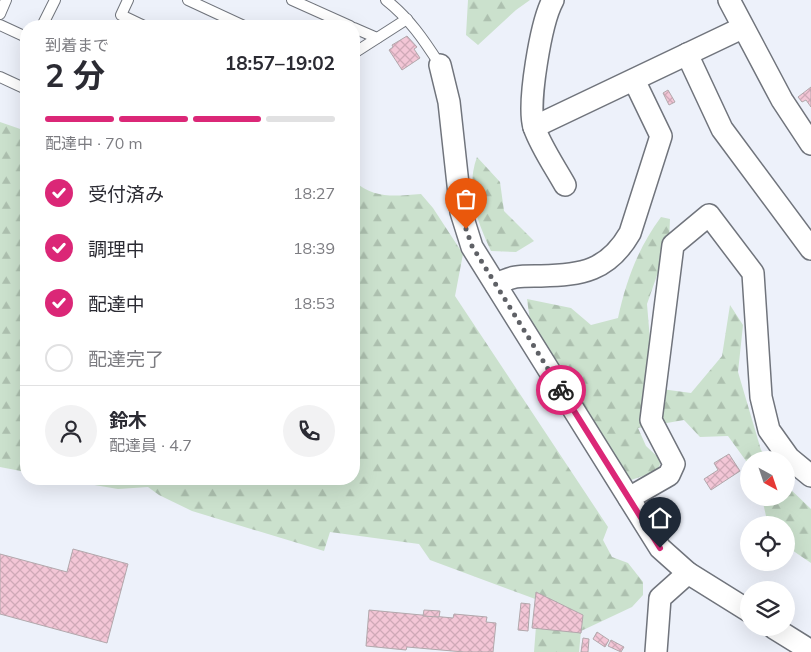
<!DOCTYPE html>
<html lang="ja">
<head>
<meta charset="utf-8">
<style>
  :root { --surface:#fff; --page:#f2f2f3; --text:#2b2b33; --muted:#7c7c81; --line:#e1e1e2; --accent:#db2777 }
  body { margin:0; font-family:Mulish,"Noto Sans JP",sans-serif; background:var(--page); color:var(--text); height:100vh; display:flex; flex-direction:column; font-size:19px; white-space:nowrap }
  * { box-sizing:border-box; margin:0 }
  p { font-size:16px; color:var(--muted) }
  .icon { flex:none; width:28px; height:28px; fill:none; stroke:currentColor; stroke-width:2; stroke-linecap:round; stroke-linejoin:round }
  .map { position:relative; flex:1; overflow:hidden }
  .side { position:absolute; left:20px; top:20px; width:340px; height:465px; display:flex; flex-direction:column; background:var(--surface); border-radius:20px; box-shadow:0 5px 20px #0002 }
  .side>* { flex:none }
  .needle { width:32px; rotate:140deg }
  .tools { position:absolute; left:740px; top:451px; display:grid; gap:10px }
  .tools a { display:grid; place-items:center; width:55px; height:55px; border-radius:50%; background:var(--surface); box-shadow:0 5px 20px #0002; font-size:25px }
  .pin { position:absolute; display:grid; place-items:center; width:42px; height:42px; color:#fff; margin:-51px -21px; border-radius:50% 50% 50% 0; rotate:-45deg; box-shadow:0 0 5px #0007 }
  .pin .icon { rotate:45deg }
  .courier { position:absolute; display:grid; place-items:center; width:50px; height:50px; margin:-25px; border:4px solid #db2777; border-radius:50%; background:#fff; color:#222; box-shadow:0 1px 6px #0007 }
  .summary em { font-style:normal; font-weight:700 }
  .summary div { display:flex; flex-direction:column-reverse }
  .summary { display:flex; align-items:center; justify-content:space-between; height:85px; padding:0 25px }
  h1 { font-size:32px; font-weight:700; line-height:38px }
  .bar { display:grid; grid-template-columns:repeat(4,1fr); gap:8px 5px; align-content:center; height:60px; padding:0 25px }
  .bar i { height:6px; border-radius:4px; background:var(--line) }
  .bar .selected { background:var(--accent) }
  .bar p { grid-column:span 4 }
  .line { display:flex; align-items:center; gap:12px; padding:0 25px; border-top:1px solid var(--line) }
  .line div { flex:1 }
  .round { display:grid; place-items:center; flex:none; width:52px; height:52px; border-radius:26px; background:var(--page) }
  ol { padding:0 25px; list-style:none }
  li { display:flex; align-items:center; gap:15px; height:55px }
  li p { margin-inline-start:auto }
  li .icon { padding:5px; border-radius:50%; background:var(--accent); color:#fff; stroke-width:4 }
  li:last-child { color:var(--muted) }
  li i { width:28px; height:28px; border:2px solid var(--line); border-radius:50% }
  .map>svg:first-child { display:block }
  .forest { fill:url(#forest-firs) }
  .building { fill:url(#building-cross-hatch); stroke:#b2a8ac }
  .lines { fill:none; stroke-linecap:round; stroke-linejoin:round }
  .lane-casing { stroke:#70747c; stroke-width:12 }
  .street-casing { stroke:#70747c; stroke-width:24 }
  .lane { stroke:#fff; stroke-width:10 }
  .street { stroke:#fff; stroke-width:21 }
  .done { stroke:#5f6166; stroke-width:5; stroke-dasharray:0 9 }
  .route { stroke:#db2777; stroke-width:6 }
</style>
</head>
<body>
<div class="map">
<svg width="811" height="652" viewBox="0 0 811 652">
  <defs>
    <pattern id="forest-firs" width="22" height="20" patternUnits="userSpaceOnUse" patternTransform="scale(1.25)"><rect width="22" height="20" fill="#cbe1cd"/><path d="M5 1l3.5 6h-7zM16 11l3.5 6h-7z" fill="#adc0af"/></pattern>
    <pattern id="building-cross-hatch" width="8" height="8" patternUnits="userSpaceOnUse" patternTransform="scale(1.25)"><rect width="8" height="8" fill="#f3c6d6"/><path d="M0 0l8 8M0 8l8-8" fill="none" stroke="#cfa9b7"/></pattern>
  </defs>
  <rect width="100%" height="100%" fill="#edf1fa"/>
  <g class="forest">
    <path d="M468,0H530L516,10L478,45L466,35Z"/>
    <path d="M0,122L26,131V472L0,467Z"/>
    <path d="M477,157L500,182L504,211L534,241L516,252L491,251C477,221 465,190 477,157Z"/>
    <path d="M354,181C374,199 395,196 421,194L433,208L463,254L455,296L608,527L603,540L612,557L628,563L643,582V595L632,607L581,631L579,652H534L538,600L430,560L419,544L330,532L324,551L192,511L159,495L148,487L118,489L59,479H354Z"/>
    <path d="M661,217L670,219L669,241L647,304L654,388L691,393L722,356L730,305L743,325L738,372L761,450L768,460H749V465L728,436L700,437L684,420L638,428L646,446L661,460L658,471L631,480L530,321L527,299L571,308L591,325L618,318C626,281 638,248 661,217Z"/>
    <path d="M786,485L811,509V563L786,546V525H768L762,498H786Z"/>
  </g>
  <g class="building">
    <path d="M407,36L417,47L414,49L420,58L402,70L389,50L393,47L392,45Z"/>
    <path d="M811,87V107L806,100L802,102L798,97Z"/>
    <path d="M668,90L675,102L669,105L663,93Z"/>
    <path d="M729,454L740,471L711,490L704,479L718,470L714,463Z"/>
    <path d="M73,549L128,564L107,643L0,614V554L67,572Z"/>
    <path d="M536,592L583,615L581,633L532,628Z"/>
    <path d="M521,603L530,604L528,631L518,630Z"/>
    <path d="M369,610L453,618L454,614L487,617L486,622L496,623L493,652H464L407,647L406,650L366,646Z"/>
    <path d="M424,610L440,611L439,617L423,616Z"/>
    <path d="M597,632L609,640L605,647L593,639Z"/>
    <path d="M583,638L589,639L588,652H581Z"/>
    <path d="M611,640L624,647L621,652L608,646Z"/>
  </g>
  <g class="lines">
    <g class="lane-casing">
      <g id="lane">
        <path d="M128,0L121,15L144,26"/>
        <path d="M188,0L244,26"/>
        <path d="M292,0L350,26"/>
        <path d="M386,0C409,18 424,40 440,65"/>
        <path d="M0,14L6,0"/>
        <path d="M0,25L26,37"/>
        <path d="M42,26L55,0"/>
        <path d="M354,28L377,38"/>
        <path d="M354,53L407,19"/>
        <path d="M0,77L26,89"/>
      </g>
    </g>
    <g class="street-casing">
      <g id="street">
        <path d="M553,0C541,22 527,104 534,127C541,147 555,167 565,185"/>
        <path d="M729,0L782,100L811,144"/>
        <path d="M687,54L722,129L811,249"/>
        <path d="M440,65L449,102L461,212L472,247L660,548L688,573"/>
        <path d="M534,127L742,28"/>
        <path d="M496,285C512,275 522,276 541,276C582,275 608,271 630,233L661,136L634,80"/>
        <path d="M629,498L669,475L674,464L651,420L673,245L709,215L753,273L761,397L769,430L789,458L811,476"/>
        <path d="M774,628L811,651"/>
        <path d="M656,652L660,598L688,573L749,611"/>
      </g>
    </g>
    <use href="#lane" class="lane"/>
    <use href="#street" class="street"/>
  </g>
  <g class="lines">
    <path class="done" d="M466,229L472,246L561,390"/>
    <path class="route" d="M561,390L660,548"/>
  </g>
</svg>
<div class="tools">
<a><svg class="needle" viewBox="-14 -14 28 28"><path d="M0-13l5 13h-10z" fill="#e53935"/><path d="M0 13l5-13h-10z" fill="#7c7c81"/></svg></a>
<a><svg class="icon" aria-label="locate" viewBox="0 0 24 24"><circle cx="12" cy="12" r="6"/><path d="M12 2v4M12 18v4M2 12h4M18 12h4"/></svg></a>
<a><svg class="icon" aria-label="layers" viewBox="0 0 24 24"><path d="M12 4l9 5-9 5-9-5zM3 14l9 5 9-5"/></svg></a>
</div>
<div class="pin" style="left:466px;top:229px;background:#ea580c"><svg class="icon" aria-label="bag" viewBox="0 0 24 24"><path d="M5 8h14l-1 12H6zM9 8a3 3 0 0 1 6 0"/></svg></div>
<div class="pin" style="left:660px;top:548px;background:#1f2937"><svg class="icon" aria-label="home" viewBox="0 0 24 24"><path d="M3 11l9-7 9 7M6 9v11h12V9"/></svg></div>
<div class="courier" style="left:561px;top:390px"><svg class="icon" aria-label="bike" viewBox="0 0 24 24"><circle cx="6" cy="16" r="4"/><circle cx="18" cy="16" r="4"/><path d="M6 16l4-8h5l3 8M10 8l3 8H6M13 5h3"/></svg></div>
<section class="side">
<div class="summary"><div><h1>2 分</h1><p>到着まで</p></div><em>18:57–19:02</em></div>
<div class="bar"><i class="selected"></i><i class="selected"></i><i class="selected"></i><i></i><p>配達中 · 70 m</p></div>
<ol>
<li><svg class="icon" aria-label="check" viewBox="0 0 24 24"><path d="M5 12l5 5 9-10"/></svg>受付済み<p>18:27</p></li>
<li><svg class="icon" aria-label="check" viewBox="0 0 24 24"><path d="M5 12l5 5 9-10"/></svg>調理中<p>18:39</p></li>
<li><svg class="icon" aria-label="check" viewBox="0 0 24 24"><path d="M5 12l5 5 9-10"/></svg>配達中<p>18:53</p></li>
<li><i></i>配達完了</li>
</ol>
<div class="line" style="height:90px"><a class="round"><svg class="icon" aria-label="person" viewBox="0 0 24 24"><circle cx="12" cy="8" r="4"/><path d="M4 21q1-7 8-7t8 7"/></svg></a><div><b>鈴木</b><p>配達員 · 4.7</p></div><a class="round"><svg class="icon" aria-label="phone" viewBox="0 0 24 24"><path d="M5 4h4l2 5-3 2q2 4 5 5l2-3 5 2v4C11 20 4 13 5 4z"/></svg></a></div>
</section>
</div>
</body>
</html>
